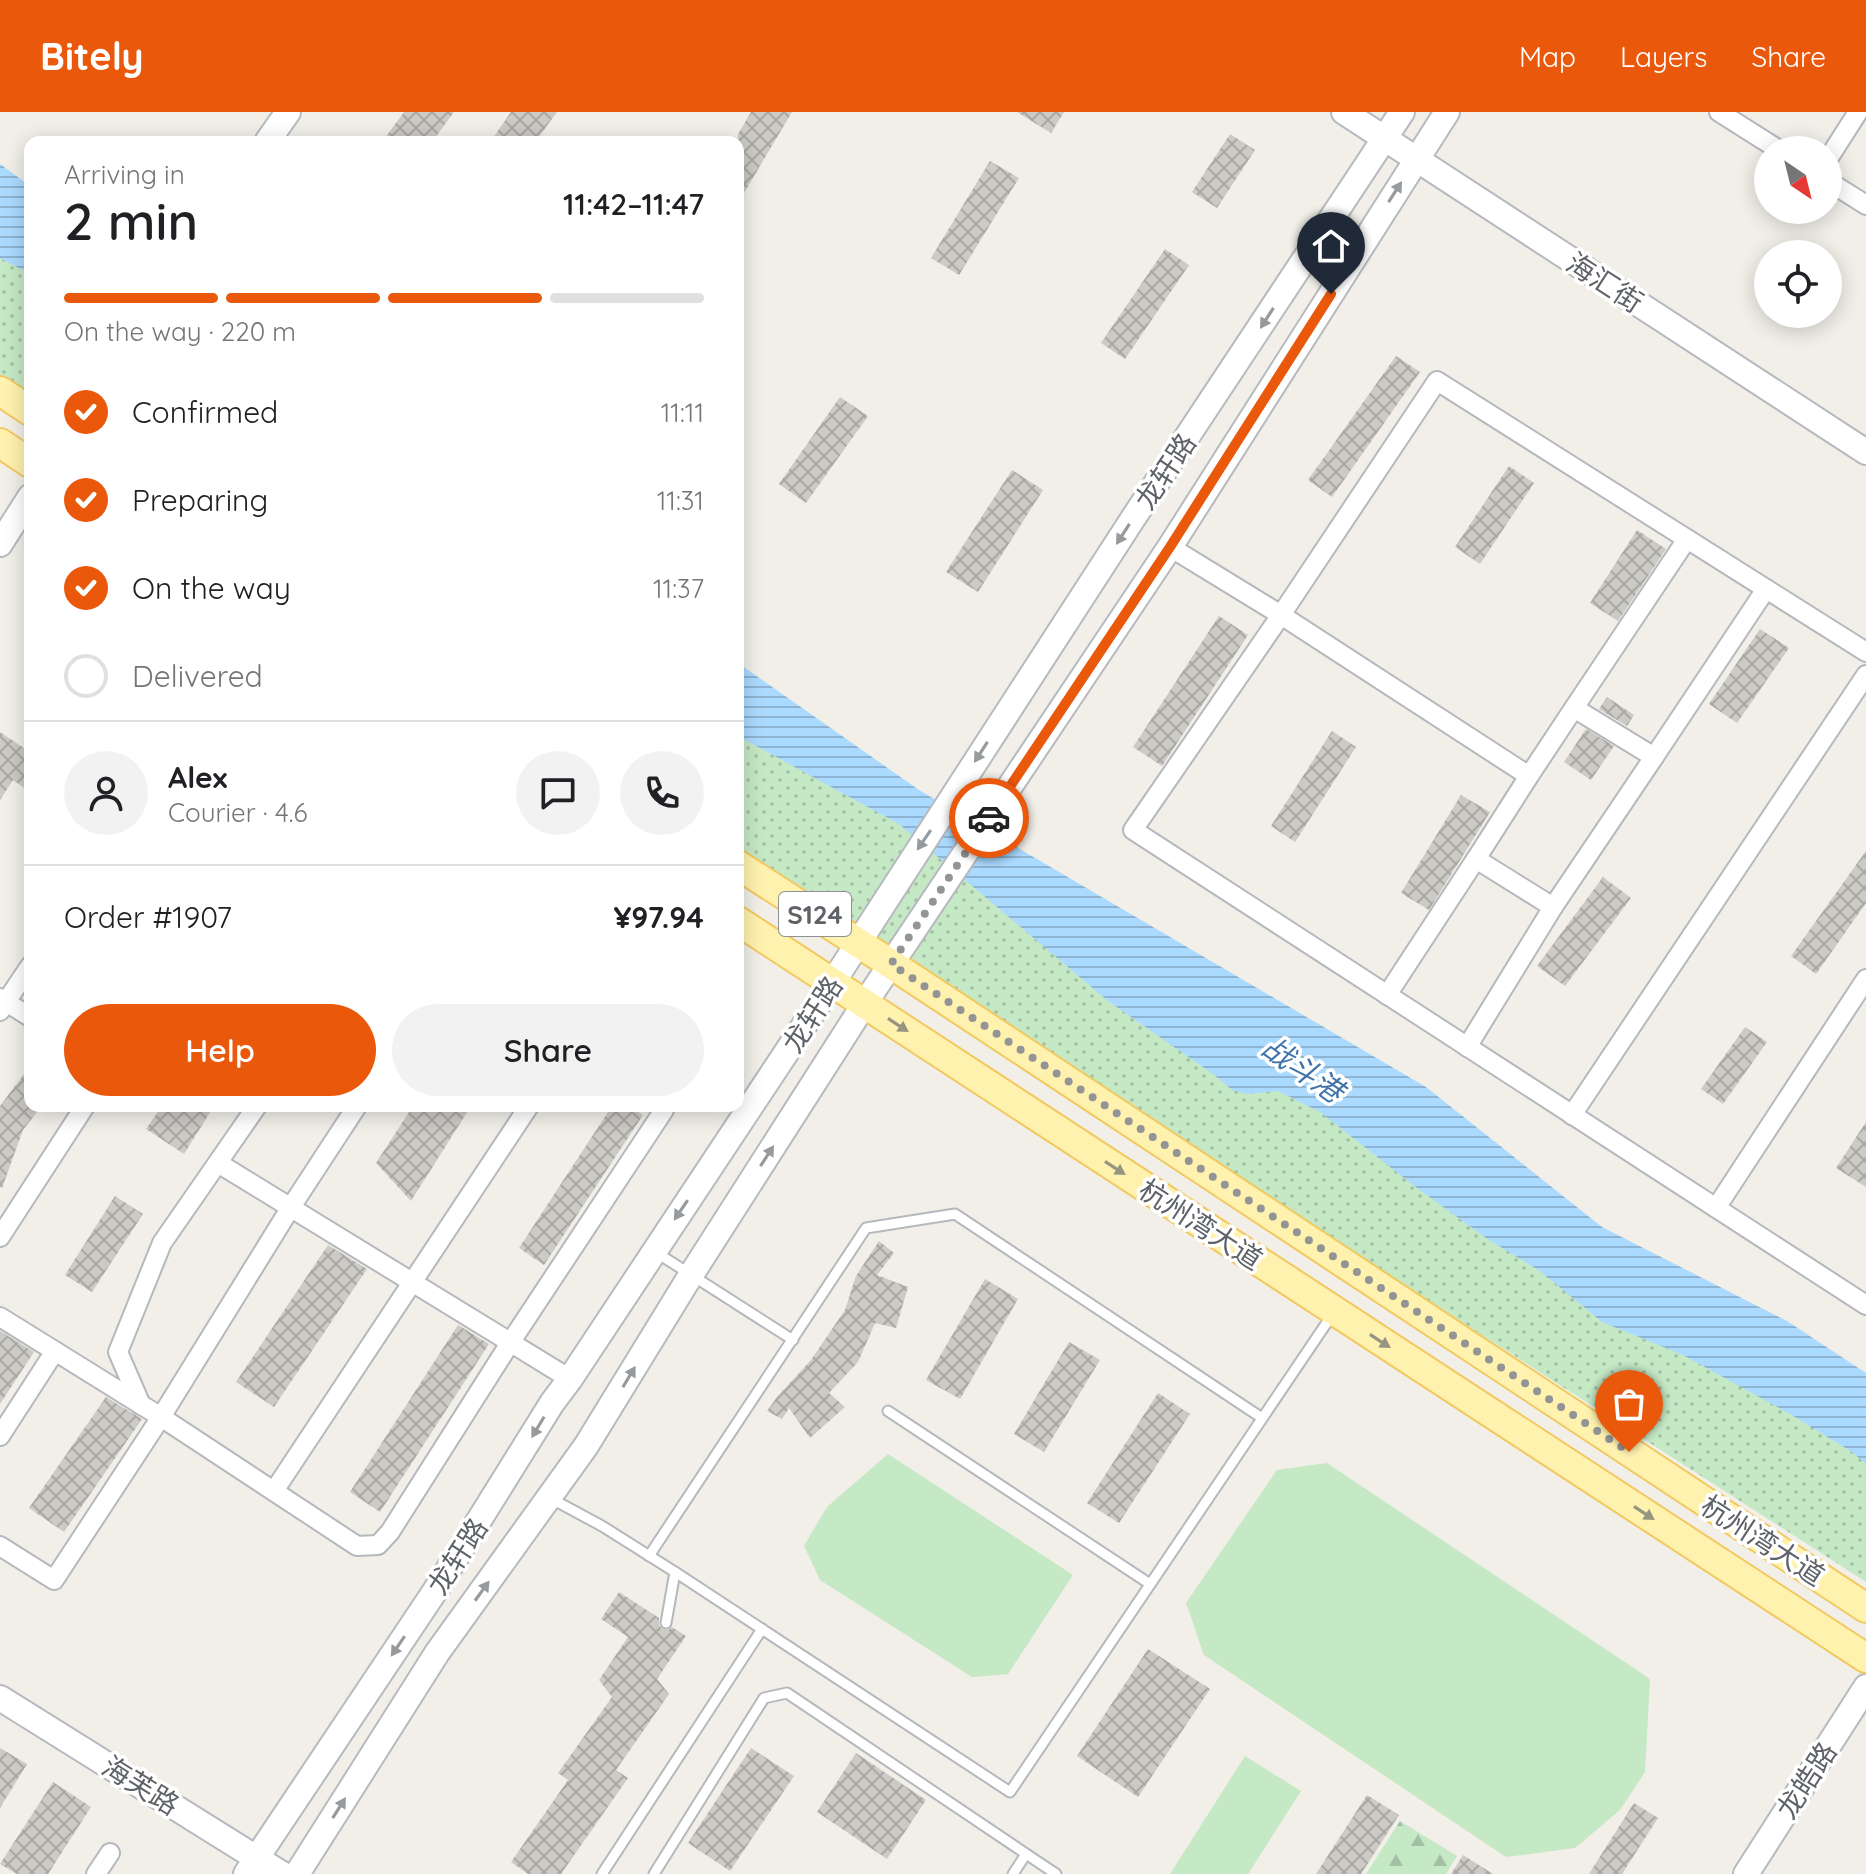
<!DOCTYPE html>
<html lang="en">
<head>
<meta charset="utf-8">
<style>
  :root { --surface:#fff; --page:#f2f2f2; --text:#202124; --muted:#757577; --line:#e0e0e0; --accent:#ea580c }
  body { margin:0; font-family:Quicksand,"Noto Sans SC",sans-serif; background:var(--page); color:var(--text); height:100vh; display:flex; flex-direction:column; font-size:30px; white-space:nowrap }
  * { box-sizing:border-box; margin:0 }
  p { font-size:26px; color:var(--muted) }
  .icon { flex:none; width:44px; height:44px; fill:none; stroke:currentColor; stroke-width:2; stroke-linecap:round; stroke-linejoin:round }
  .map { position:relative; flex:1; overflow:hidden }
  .sheet { position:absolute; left:24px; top:24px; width:720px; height:976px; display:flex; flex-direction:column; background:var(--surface); border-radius:16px; box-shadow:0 4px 20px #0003 }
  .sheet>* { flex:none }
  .needle { width:52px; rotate:145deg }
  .tools { position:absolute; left:1754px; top:24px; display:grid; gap:16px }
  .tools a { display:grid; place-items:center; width:88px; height:88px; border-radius:50%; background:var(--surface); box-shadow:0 4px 20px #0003; font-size:40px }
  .pin { position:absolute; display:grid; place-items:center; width:68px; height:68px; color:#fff; margin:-82px -34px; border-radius:50% 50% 50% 0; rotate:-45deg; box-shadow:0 0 8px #0007 }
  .pin .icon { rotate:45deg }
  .courier { position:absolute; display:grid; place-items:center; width:80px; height:80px; margin:-40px; border:6px solid #ea580c; border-radius:50%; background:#fff; color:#222; box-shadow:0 2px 10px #0007 }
  .head em { font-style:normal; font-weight:600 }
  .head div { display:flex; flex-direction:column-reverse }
  .head { display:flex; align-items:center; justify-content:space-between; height:136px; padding:0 40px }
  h1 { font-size:52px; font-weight:600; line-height:60px }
  .bar { display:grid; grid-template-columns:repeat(4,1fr); gap:12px 8px; align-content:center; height:96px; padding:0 40px }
  .bar i { height:10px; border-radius:6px; background:var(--line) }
  .bar .active { background:var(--accent) }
  .bar p { grid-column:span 4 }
  .line { display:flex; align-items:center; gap:20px; padding:0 40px; border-top:2px solid var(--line) }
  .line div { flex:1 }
  .round { display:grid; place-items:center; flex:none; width:84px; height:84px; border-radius:42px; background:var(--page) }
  ol { padding:0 40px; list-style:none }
  li { display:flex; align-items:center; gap:24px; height:88px }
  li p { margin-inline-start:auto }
  li .icon { padding:8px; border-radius:50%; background:var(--accent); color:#fff; stroke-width:4 }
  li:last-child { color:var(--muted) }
  li i { width:44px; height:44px; border:4px solid var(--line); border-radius:50% }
  .action { display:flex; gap:16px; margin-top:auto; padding:16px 40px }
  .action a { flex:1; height:92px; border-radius:48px; background:var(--accent); color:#fff; font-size:32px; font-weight:600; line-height:92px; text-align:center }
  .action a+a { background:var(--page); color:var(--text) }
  header { display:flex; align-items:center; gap:48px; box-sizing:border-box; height:112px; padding:0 40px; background:var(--accent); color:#fff }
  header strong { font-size:38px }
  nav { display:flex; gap:44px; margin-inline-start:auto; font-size:28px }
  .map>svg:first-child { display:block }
  .grass { fill:url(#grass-dots) }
  .forest { fill:url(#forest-firs) }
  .green { fill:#c5e8c5 }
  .water { fill:url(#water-rules) }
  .building { fill:url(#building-cross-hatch) }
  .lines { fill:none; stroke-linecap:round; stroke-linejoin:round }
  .lane-casing { stroke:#b5b8bc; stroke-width:13 }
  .street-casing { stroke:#b5b8bc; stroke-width:22 }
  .secondary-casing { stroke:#b6babf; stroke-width:28 }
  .primary-casing { stroke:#f2c960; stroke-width:32 }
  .lane { stroke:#fff; stroke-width:9 }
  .street { stroke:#fff; stroke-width:18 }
  .secondary { stroke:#fff; stroke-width:24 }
  .primary { stroke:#fff2af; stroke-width:28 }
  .oneway { fill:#979a9d }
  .oneway2 { fill:#979581 }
  .done { stroke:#929495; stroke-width:8; stroke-dasharray:0 14.4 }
  .route { stroke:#ea580c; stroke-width:10 }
  .labels { text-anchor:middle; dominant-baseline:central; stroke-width:7; stroke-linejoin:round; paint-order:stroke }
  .shield { fill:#fff; stroke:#8f9295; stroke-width:2 }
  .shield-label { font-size:26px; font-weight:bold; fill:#5f6368 }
  .street-label { font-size:28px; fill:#5f6368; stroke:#fff }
  .water-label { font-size:30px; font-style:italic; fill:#4174aa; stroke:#fff }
</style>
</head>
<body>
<header>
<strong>Bitely</strong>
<nav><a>Map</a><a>Layers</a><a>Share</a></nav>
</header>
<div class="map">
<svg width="1866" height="1762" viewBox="0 0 1866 1762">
  <defs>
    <pattern id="grass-dots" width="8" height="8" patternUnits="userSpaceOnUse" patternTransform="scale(2)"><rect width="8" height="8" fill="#c5e8c5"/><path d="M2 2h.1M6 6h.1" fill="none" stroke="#a3c0a4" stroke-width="1.8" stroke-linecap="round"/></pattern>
    <pattern id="forest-firs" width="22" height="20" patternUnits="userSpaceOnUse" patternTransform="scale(2)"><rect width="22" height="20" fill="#c5e8c5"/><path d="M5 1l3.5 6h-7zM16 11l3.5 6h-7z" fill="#a3c0a4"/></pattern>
    <pattern id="water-rules" width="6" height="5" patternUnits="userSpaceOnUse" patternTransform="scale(2)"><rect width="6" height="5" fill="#aadaff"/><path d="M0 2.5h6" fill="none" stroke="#8eb4d2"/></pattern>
    <pattern id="building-cross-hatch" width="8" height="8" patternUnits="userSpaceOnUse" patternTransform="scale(2)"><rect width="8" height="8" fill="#cccac5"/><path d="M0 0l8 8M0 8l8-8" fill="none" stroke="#a9a8a4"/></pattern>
  </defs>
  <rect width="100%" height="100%" fill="#f1efe8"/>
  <g class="grass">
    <path d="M0,141L30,159V286L0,267Z"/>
    <path d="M738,616L904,706L1284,974L1689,1238L1866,1342V1470L738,744Z"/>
  </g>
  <path class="forest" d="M1400,1709L1457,1744L1446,1762H1366Z"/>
  <g class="green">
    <path d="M888,1342L1073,1463L1008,1562L972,1565L820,1468L804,1434L827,1395Z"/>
    <path d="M1327,1351L1650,1567L1645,1660L1620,1698L1575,1736L1506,1745L1204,1543L1186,1491L1277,1358Z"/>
    <path d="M1245,1644L1301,1679L1248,1762H1170Z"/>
  </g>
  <g class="water">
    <path d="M0,52L30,74V162L0,146Z"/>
    <path d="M738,551L919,678L1426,975L1602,1115L1787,1209L1866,1261V1352L1852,1340L1790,1302L1683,1243L1602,1210L1540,1159L1486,1126L1413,1073L1320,1000L1278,979L1247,982L1232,978L1213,962L1108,889L899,712L738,624Z"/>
  </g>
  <g class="building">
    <path d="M404,0H454L432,30H382Z"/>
    <path d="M511,0H557L535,30H490Z"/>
    <path d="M751,0H792L738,91V22Z"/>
    <path d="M1017,0H1064L1051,21Z"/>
    <path d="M1230,22L1255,38L1217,96L1192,80Z"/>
    <path d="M990,49L1019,66L959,163L931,146Z"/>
    <path d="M1165,137L1189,153L1125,247L1101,231Z"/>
    <path d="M1396,244L1420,260L1332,385L1308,368Z"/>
    <path d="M840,285L868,304L806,391L779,372Z"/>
    <path d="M1509,354L1534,371L1480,452L1455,435Z"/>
    <path d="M1012,358L1043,378L978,480L946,460Z"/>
    <path d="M1637,418L1666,437L1618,509L1590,491Z"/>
    <path d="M1219,504L1248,523L1162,654L1133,635Z"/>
    <path d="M1760,517L1789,536L1737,611L1709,592Z"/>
    <path d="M1607,585L1634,603L1627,614L1599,597Z"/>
    <path d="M1586,617L1614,634L1591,668L1564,650Z"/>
    <path d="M1332,619L1356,635L1295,730L1271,714Z"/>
    <path d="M0,620L30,640V680L13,668L0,688Z"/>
    <path d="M1461,683L1490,700L1429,798L1401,781Z"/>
    <path d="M1866,739V791L1816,862L1791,844Z"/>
    <path d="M1603,765L1631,786L1565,874L1537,854Z"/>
    <path d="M1745,915L1767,930L1723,992L1701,977Z"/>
    <path d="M30,954V994H42L23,1018L2,1076L0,1075V994Z"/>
    <path d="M162,994H214L184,1042L146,1017Z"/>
    <path d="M413,994H471L411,1089L376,1051Z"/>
    <path d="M612,994H629L643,1003L544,1153L519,1136Z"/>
    <path d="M1866,1010V1075L1836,1056Z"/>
    <path d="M115,1084L143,1102L92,1180L65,1163Z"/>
    <path d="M879,1129L894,1141L877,1163L908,1175L896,1216L875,1211L858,1250L829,1281L845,1295L810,1326L789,1296L782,1307L767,1299L777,1285L811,1248L845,1198L856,1164Z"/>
    <path d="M328,1133L367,1157L274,1295L236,1270Z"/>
    <path d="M985,1167L1018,1187L960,1287L926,1268Z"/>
    <path d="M458,1213L489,1232L380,1400L350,1380Z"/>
    <path d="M0,1219L34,1240L0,1292Z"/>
    <path d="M1069,1230L1100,1248L1044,1340L1014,1322Z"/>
    <path d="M1158,1281L1190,1302L1119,1411L1087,1391Z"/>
    <path d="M106,1285L142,1307L64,1420L29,1396Z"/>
    <path d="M619,1480L659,1506V1513L662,1517L668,1518L672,1515L686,1524L657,1567L669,1582L616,1658L628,1666L561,1762H528L511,1750L568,1668L558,1661L612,1585L599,1568L628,1525L601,1507Z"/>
    <path d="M1148,1537L1210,1577L1138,1685L1077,1644Z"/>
    <path d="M0,1636L27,1652L0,1696Z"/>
    <path d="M751,1636L794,1664L730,1759L688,1731Z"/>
    <path d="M856,1641L926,1688L887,1747L817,1700Z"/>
    <path d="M53,1670L91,1695L48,1762H17L0,1752Z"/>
    <path d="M1367,1683L1399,1703L1361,1762H1316Z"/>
    <path d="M1634,1691L1658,1706L1622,1762H1589Z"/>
    <path d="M1463,1743L1493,1762H1451Z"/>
  </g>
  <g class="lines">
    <g class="lane-casing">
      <g id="lane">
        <path d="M654,1139L793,1228"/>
        <path d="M888,1299L1150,1472"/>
        <path d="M550,1386L602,1414L675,1460L1010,1680L1334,1200"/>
        <path d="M649,1444L866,1116L955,1102L1262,1306"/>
        <path d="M666,1511L675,1460"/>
        <path d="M602,1762L762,1517"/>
        <path d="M654,1762L764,1586L787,1581L1056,1762"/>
        <path d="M1013,1762L1026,1742"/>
      </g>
    </g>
    <g class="street-casing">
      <g id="street">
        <path d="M1719,0L1779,38"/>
        <path d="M1828,47L1858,0"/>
        <path d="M1828,69L1866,93"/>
        <path d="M1170,435L1281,503L1529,664L1476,747L1553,795L1654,645L1574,596L1529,664"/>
        <path d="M1866,540L1437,269L1281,503L1133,718L1866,1193"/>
        <path d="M1574,596L1687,427"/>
        <path d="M1654,645L1766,477"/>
        <path d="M1387,883L1476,747"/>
        <path d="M0,886L30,905"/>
        <path d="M0,899L30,854"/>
        <path d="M1467,935L1553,795"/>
        <path d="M1572,1003L1866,563"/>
        <path d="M218,1051L570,1267"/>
        <path d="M1716,1096L1866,867"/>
        <path d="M0,1125L85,994"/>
        <path d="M0,1205L161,1305L357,1434L378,1433L390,1420L510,1231L664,998L662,994"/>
        <path d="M141,1293L118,1240L162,1131L257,994"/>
        <path d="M0,1324L55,1239"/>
        <path d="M274,1379L529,994"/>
        <path d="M0,1434L54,1468L161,1305L291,1095L357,994"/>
        <path d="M96,1762L110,1741"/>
      </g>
    </g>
    <g class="secondary-casing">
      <g id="secondary">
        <path d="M1344,0L1866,340"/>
        <path d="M267,30L288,0"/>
        <path d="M0,432L30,385"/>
        <path d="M0,1586L282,1762"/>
        <path d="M246,1762L435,1479L552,1291L570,1267L833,870L1132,408L1402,0"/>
        <path d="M297,1762L437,1541L586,1334L691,1163L865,891L1170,435L1447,0"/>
        <path d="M1746,1762L1866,1575"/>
      </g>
    </g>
    <g class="primary-casing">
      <g id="primary">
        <path d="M0,279L30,299"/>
        <path d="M0,331L30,351"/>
        <path d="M738,753L891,852L1866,1496"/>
        <path d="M738,809L1866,1546"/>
      </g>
    </g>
    <use href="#lane" class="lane"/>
    <use href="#street" class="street"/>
    <use href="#secondary" class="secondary"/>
    <use href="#primary" class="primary"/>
  </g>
  <defs><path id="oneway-solid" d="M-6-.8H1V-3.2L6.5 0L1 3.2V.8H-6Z" transform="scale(2)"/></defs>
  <g class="oneway">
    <use href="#oneway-solid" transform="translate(1395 80) rotate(-57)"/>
    <use href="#oneway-solid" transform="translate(1267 206) rotate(123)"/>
    <use href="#oneway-solid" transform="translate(1123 422) rotate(123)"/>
    <use href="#oneway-solid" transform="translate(981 640) rotate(123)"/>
    <use href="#oneway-solid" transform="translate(924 728) rotate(124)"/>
    <use href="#oneway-solid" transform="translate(767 1044) rotate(-57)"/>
    <use href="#oneway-solid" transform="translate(681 1098) rotate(124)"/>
    <use href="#oneway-solid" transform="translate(629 1265) rotate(-59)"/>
    <use href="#oneway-solid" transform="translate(538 1315) rotate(121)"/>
    <use href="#oneway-solid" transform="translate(482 1479) rotate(-54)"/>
    <use href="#oneway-solid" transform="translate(398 1534) rotate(124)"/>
    <use href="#oneway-solid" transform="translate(339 1696) rotate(-58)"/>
  </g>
  <g class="oneway2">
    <use href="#oneway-solid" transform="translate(898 913) rotate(33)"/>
    <use href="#oneway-solid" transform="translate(1115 1056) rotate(33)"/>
    <use href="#oneway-solid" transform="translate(1380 1229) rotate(33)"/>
    <use href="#oneway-solid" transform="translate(1644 1401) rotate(33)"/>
  </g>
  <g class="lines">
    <path class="done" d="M989,706L891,852L1629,1340"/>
    <path class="route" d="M989,706L1170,435L1331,182"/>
  </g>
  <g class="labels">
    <rect class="shield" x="779" y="780" width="72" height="44" rx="6"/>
    <g class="shield-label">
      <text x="815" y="802">S124</text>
    </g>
    <g class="street-label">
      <text transform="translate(1605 170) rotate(33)">海汇街</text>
      <text transform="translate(1165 359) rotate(-56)">龙轩路</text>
      <text transform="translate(812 902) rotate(-57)">龙轩路</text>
      <text transform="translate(1201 1112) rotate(33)">杭州湾大道</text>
      <text transform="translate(1763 1428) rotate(33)">杭州湾大道</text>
      <text transform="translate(457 1444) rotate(-57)">龙轩路</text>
      <text transform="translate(1806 1668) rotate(-57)">龙皓路</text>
      <text transform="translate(141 1673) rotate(32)">海芙路</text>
    </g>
    <g class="water-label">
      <text transform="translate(1303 957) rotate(35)">战斗港</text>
    </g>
  </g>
</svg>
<div class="tools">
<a><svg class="needle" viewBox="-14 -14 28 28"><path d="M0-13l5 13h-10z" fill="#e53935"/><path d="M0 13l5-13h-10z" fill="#757577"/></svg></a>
<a><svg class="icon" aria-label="locate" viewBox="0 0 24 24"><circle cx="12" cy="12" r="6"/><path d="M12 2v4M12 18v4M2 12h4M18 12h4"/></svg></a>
</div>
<div class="pin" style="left:1629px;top:1340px;background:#ea580c"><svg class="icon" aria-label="bag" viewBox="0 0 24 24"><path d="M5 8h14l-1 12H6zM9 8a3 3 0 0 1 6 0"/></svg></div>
<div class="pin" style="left:1331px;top:182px;background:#1f2937"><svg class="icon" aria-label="home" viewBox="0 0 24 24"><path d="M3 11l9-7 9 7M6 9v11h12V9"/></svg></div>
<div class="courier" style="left:989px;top:706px"><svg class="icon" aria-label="car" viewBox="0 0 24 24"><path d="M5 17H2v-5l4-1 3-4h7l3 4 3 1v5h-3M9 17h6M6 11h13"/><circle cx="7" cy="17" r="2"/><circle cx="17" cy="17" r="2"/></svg></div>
<section class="sheet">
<div class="head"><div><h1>2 min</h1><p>Arriving in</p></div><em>11:42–11:47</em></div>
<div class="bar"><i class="active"></i><i class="active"></i><i class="active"></i><i></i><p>On the way · 220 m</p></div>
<ol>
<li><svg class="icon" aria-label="check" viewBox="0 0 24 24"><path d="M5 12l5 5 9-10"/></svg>Confirmed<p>11:11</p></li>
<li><svg class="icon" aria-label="check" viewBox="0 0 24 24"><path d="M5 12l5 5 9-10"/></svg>Preparing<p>11:31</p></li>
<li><svg class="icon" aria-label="check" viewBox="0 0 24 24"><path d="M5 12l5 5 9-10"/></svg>On the way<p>11:37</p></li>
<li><i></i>Delivered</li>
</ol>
<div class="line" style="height:144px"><a class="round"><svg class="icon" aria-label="person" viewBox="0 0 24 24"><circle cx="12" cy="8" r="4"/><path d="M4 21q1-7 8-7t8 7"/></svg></a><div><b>Alex</b><p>Courier · 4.6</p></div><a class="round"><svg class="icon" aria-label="chat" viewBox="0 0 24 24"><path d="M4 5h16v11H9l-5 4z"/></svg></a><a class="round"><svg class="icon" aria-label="phone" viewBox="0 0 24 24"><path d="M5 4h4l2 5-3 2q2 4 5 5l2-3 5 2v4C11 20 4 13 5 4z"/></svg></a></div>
<div class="line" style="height:104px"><div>Order #1907</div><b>¥97.94</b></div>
<div class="action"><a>Help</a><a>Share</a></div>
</section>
</div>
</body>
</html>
